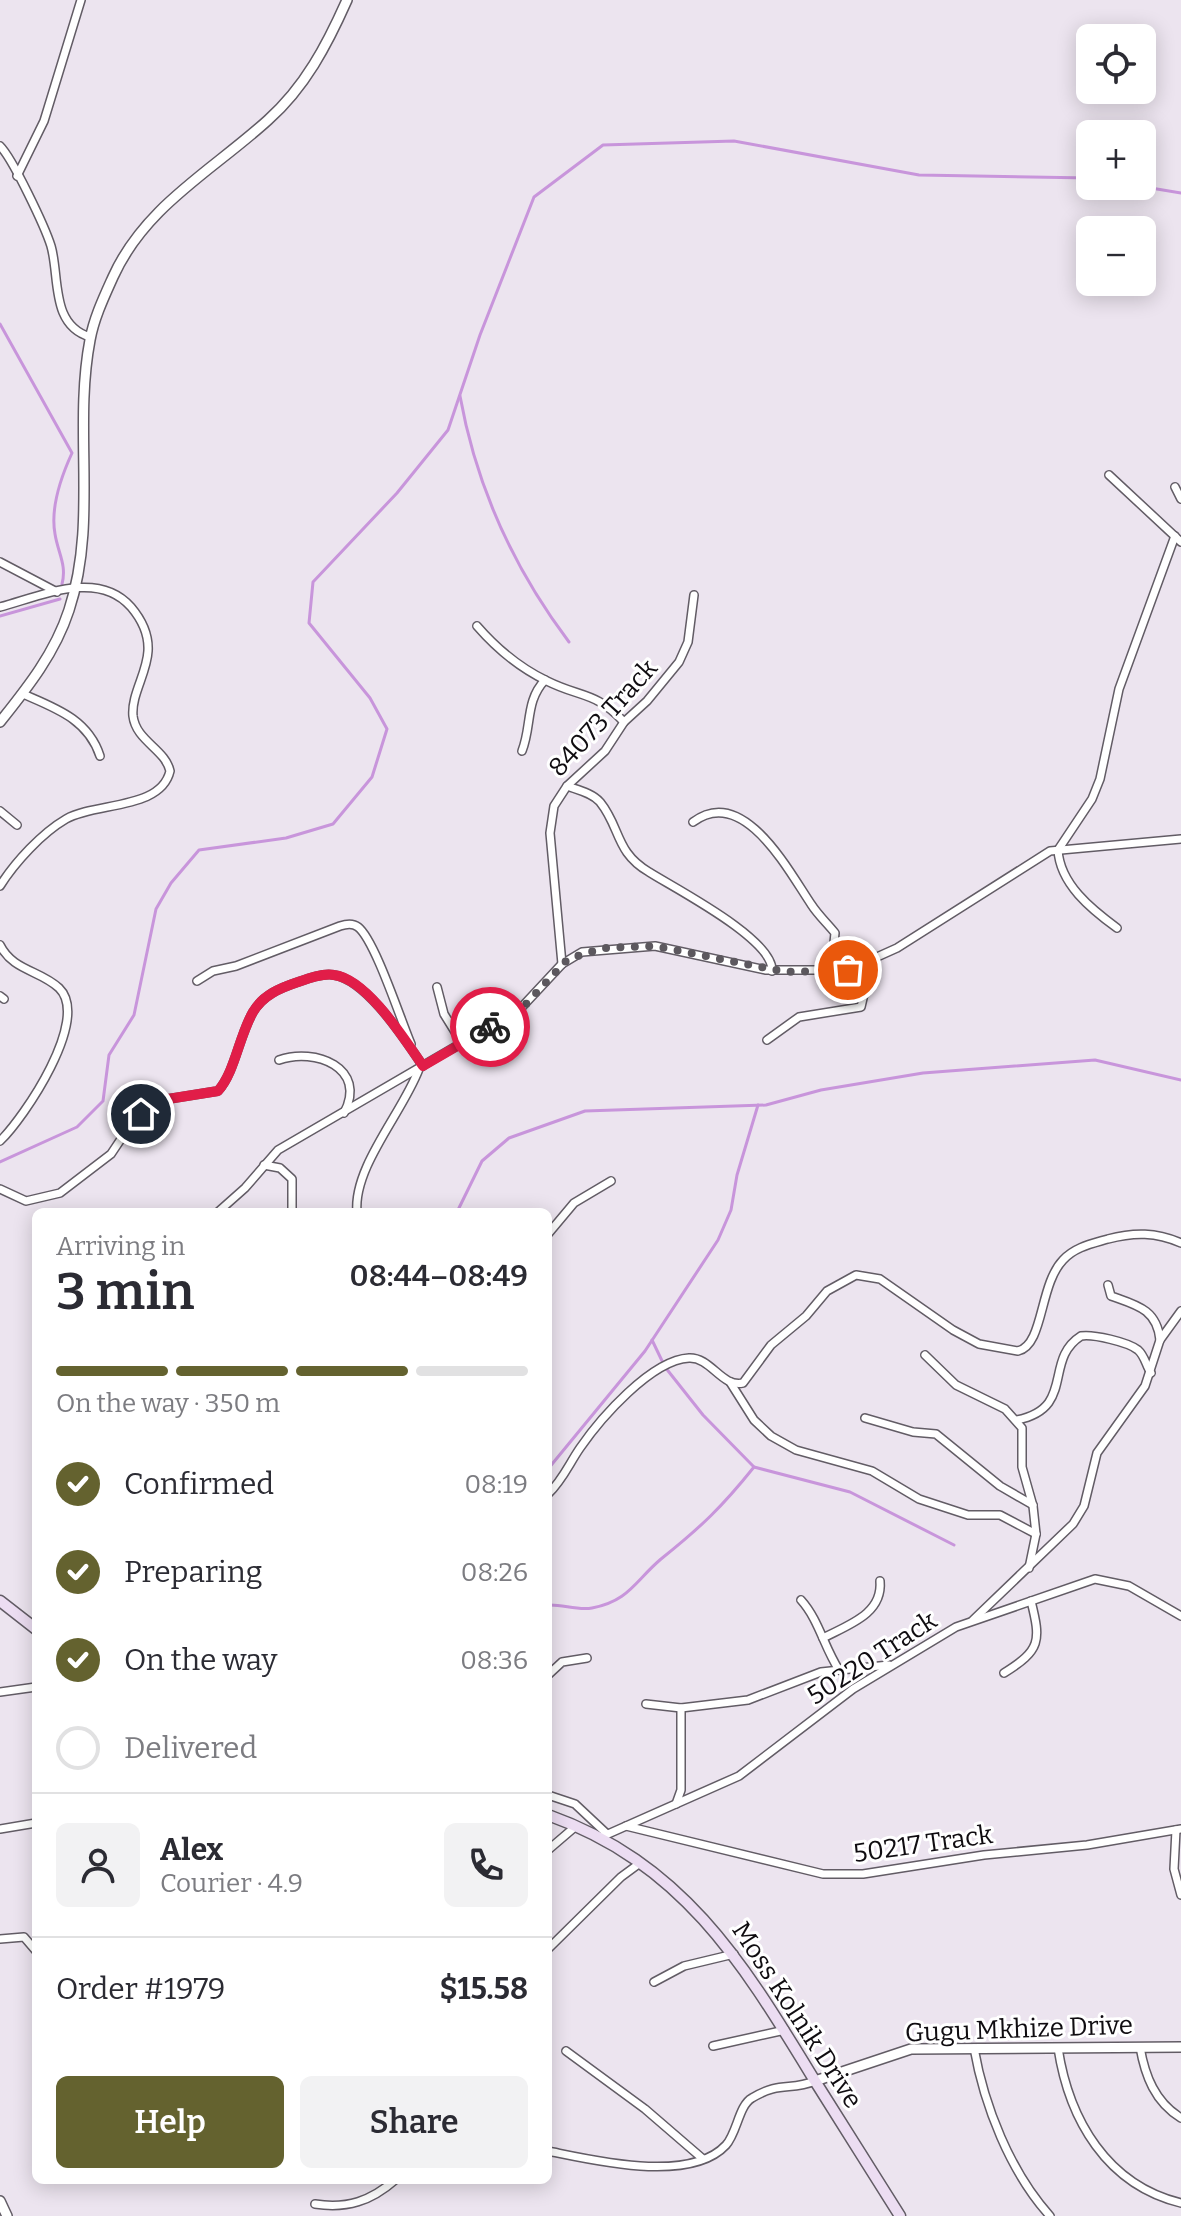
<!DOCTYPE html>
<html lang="en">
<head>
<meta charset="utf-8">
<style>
  :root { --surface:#fff; --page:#f2f2f3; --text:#2b2b33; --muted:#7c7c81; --line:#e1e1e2; --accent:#64622f }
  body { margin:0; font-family:Bitter,serif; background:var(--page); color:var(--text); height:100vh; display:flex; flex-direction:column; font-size:30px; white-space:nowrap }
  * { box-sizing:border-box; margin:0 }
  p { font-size:26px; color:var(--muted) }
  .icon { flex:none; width:44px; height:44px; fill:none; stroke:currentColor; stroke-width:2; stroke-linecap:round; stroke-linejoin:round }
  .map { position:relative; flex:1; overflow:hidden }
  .side { position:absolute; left:32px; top:1208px; width:520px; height:976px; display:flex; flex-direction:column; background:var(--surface); border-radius:12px; box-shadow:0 4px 20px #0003 }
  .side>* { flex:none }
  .buttons { position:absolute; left:1076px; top:24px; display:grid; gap:16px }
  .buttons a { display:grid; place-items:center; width:80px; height:80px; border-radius:12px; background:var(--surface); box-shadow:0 4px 20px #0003; font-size:40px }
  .pin { position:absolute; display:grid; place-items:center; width:68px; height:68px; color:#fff; margin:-34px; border:4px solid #fff; border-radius:50%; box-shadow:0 2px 8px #0007 }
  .courier { position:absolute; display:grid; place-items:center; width:80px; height:80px; margin:-40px; border:6px solid #e11d48; border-radius:50%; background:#fff; color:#222; box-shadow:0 2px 10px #0007 }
  .summary em { font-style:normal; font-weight:600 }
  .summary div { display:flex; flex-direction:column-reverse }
  .summary { display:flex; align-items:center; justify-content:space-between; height:136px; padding:0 24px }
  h1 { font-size:52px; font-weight:600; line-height:60px }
  .bar { display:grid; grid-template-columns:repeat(4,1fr); gap:12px 8px; align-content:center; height:96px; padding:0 24px }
  .bar i { height:10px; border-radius:6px; background:var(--line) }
  .bar .active { background:var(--accent) }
  .bar p { grid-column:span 4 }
  .line { display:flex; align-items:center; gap:20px; padding:0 24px; border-top:2px solid var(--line) }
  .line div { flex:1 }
  .round { display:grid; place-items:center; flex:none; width:84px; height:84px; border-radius:12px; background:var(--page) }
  ol { padding:0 24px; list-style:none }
  li { display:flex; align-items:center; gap:24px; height:88px }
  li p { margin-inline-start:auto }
  li .icon { padding:8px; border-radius:50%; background:var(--accent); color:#fff; stroke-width:4 }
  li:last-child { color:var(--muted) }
  li i { width:44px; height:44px; border:4px solid var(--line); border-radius:50% }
  .cta { display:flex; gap:16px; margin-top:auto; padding:16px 24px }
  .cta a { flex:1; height:92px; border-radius:12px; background:var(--accent); color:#fff; font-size:32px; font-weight:600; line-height:92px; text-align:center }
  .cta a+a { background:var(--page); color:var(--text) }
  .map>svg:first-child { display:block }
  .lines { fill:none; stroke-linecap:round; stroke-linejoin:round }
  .stream { stroke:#c895db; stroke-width:3 }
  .minor-casing { stroke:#625c65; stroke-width:10 }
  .tertiary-casing { stroke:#625c65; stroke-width:12 }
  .secondary-casing { stroke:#625c65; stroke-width:13 }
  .minor { stroke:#fff; stroke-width:7 }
  .tertiary { stroke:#fff; stroke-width:9 }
  .secondary { stroke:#ecddf2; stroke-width:10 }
  .done { stroke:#5c585e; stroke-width:8; stroke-dasharray:0 14.4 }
  .route { stroke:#e11d48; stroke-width:10 }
  .labels { text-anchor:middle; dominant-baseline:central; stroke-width:6; stroke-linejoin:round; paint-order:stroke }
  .street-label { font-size:26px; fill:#0f0c10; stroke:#fff }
</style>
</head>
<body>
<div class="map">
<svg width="1181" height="2216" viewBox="0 0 1181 2216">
  <rect width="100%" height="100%" fill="#ece4ef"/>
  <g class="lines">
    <g class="stream">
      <path d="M1139,186L1181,193"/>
      <path d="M0,324L72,453C61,477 50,507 55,534C58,553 67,565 62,584"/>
      <path d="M460,396C476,485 514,569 569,642"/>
      <path d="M0,616L60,599"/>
      <path d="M0,1162L77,1127L103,1101L109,1055L134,1015L156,909L171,883L199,850L286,838L333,824L372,777L387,729L370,698L309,623L313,582L397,493L448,430L480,335L534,197L603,145L734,141L919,175L1090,178"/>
      <path d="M457,1212L482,1161L509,1138L585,1111L766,1105L821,1090L923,1073L1095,1060L1181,1080"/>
      <path d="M652,1340L665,1367L703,1415L754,1467L850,1492L954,1545"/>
      <path d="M548,1469L645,1351L718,1240L731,1210L737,1175L758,1105"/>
      <path d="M548,1605C562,1604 578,1611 592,1608C629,1601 635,1581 661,1559C701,1527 722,1507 754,1467"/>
    </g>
    <g class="minor-casing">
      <g id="minor">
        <path d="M0,146C13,159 45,227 51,246C60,277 50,325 90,337"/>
        <path d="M17,176L44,121L81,0"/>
        <path d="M1109,475L1181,542"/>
        <path d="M1175,487L1181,499"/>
        <path d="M0,562L57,592"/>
        <path d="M0,607C41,596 98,569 131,607C142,620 149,634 148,651C147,673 131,695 133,716C136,741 165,749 170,771C161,810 96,802 66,819C42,833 15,862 0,886"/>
        <path d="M477,626C497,649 520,668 547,681C581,698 595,691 624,722"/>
        <path d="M23,694C55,708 88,719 100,756"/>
        <path d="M522,751C532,726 525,701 545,680"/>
        <path d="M567,786C578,790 592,793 600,802C621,828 615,852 649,872C674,888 774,939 772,971"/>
        <path d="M0,811L17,825"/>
        <path d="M693,822C743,784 788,870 811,904C818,915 827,923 835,933L831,971"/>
        <path d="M1117,928C1091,909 1060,884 1058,850L1092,799L1100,779L1119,689L1175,536"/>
        <path d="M0,945C13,971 40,970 59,988C91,1019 24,1118 0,1141"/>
        <path d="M562,964L550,833L554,806L567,786L605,751L624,722L647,701L679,662L688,642L694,595"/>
        <path d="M197,981L213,971L236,966L340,926C346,924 353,923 358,927C375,940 401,1021 411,1044"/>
        <path d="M437,987L444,1014L462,1043"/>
        <path d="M0,996L4,999"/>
        <path d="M767,1040L799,1017L861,1007L864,994L861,967"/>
        <path d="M279,1060C315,1047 368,1068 344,1113"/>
        <path d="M264,1165L280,1168L292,1179V1212"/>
        <path d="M0,1189L26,1201L60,1193L111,1154L127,1130L149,1108L168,1099L218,1091C235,1072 239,1036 253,1012C263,995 280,988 298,982C309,978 323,973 334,975C367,980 405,1040 423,1066"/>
        <path d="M218,1212L245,1188L278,1150L520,1009L562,964L582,952L655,946L766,970H848L897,948L1050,851L1181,839"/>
        <path d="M357,1212C353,1167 403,1112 419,1069"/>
        <path d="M548,1234L574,1203L611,1181"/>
        <path d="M1108,1285L1111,1296C1136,1305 1157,1309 1160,1340"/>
        <path d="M925,1355L956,1385L1005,1409L1022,1428V1467L1033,1506L1036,1534L1029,1568"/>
        <path d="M730,1382L754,1420L771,1436L796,1450L872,1471L919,1499L968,1515H1000L1036,1534"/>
        <path d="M865,1418L913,1432L936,1434L1000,1486L1033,1505"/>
        <path d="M1017,1420C1076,1408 1043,1360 1081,1336C1093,1334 1128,1342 1138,1350C1145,1356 1146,1366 1151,1373"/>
        <path d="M548,1494C562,1481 569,1464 580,1448C600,1419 651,1360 689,1358C711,1357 722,1388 743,1383L771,1345L806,1316L827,1291L856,1275L880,1279L953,1330L979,1344L1018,1351C1044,1345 1039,1285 1063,1260C1075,1247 1091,1244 1108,1239C1134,1232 1156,1232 1181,1243"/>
        <path d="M801,1600C819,1620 824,1647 839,1670"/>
        <path d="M973,1620L1073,1524L1084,1506L1097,1453L1145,1386L1160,1340L1181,1311"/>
        <path d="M823,1638C848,1625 883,1614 880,1581"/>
        <path d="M1004,1673C1041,1650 1041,1641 1031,1601"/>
        <path d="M548,1675L562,1662L587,1658"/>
        <path d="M0,1692L36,1687"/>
        <path d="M646,1704L681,1708L748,1700L821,1672L889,1665"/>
        <path d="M548,1795L575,1804L607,1834"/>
        <path d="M676,1804L681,1790V1708"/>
        <path d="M626,1826L823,1874H863L984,1855L1087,1845L1181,1829"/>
        <path d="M0,1829L36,1823"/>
        <path d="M1176,1830L1174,1869L1181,1895"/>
        <path d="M599,1838L739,1776L853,1689L956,1627L1095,1579L1129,1586L1181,1616"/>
        <path d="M548,1850L576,1826"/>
        <path d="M0,1939L24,1937L36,1951"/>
        <path d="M548,1949L621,1877L640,1863"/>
        <path d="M654,1982L684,1966L734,1954"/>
        <path d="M713,2046L785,2030"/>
        <path d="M1140,2047C1145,2076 1155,2102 1181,2118"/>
        <path d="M974,2048C984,2105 1010,2172 1050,2216"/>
        <path d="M1058,2048C1069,2120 1107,2185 1181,2203"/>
        <path d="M566,2051L645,2109L703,2159"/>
        <path d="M548,2151C593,2160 690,2184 726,2145C737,2133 739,2105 752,2098C780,2081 790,2091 815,2081"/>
        <path d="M315,2204C347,2209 371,2201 395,2180"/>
      </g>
    </g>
    <g class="tertiary-casing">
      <g id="tertiary">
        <path d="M0,722C28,687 55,653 69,610C98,522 73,429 90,340C94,318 104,297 113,277C145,206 212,171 268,120C305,87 327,45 347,0"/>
        <path d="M815,2081L911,2049L1181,2047"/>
        <path d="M0,2201L7,2216"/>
      </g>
    </g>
    <g class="secondary-casing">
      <g id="secondary">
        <path d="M0,1601L36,1629"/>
        <path d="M548,1815C685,1864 744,1965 815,2081C843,2126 872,2171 900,2216"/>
      </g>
    </g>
    <use href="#minor" class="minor"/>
    <use href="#tertiary" class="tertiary"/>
    <use href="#secondary" class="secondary"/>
  </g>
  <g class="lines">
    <path class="done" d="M490,1027L525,1005L568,959L604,948L655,946L786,972L848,970"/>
    <path class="route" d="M141,1114L168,1099L218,1091C235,1072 239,1036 253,1012C263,995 280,988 298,982C309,978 323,973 334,975C367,979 405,1040 423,1066L490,1027"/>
  </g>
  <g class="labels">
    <g class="street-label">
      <text transform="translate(603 718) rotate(-48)">84073 Track</text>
      <text transform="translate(872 1658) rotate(-33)">50220 Track</text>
      <text transform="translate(923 1844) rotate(-8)">50217 Track</text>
      <text transform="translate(797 2015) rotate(57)">Moss Kolnik Drive</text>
      <text transform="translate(1019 2029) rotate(-2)">Gugu Mkhize Drive</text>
    </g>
  </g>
</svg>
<div class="buttons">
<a><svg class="icon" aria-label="locate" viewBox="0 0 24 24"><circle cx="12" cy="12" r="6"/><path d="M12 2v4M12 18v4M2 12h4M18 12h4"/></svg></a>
<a>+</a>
<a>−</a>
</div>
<div class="pin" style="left:848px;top:970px;background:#ea580c"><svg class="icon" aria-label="bag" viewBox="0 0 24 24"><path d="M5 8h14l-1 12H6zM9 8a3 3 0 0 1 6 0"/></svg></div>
<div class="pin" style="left:141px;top:1114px;background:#1f2937"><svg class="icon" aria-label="home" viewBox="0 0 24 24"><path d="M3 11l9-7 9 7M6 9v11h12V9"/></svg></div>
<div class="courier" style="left:490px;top:1027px"><svg class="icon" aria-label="bike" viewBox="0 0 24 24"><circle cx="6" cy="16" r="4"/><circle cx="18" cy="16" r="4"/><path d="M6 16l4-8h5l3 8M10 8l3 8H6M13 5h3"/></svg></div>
<section class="side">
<div class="summary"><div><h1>3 min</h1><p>Arriving in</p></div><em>08:44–08:49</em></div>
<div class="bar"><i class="active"></i><i class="active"></i><i class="active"></i><i></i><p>On the way · 350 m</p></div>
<ol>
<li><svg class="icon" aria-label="check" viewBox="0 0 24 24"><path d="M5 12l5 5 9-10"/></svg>Confirmed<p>08:19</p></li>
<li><svg class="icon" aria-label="check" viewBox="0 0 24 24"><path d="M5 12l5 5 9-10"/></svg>Preparing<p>08:26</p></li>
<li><svg class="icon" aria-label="check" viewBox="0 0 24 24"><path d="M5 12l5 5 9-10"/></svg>On the way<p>08:36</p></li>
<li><i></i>Delivered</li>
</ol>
<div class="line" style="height:144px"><a class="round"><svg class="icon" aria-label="person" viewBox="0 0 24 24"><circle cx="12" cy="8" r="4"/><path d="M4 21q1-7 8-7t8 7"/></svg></a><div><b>Alex</b><p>Courier · 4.9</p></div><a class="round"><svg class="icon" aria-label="phone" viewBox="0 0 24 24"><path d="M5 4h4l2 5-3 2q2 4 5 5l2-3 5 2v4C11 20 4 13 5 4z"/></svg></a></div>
<div class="line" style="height:104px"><div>Order #1979</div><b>$15.58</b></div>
<div class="cta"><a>Help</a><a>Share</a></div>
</section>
</div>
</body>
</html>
